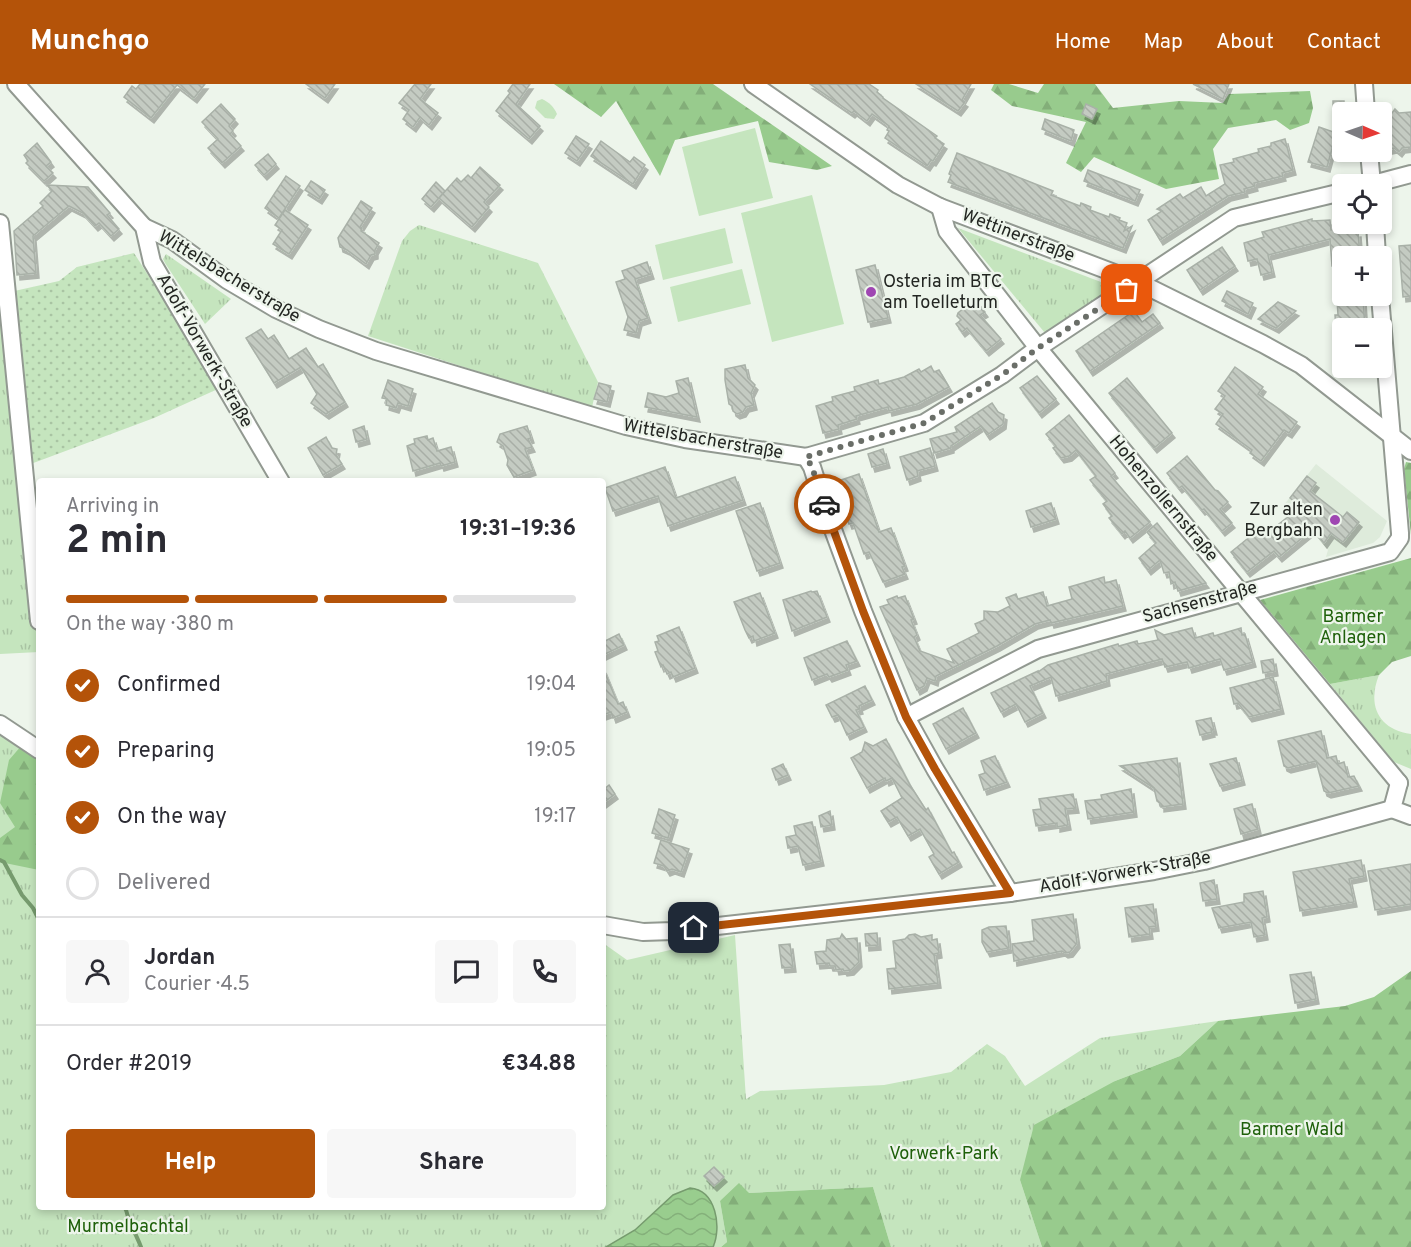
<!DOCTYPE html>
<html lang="en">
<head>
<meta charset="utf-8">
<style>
  :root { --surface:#fff; --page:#f7f7f7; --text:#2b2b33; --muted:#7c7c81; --line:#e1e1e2; --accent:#b45309 }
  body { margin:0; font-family:Overpass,sans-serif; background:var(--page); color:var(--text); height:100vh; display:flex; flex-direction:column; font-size:22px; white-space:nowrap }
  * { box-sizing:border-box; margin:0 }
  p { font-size:20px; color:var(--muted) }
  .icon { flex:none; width:33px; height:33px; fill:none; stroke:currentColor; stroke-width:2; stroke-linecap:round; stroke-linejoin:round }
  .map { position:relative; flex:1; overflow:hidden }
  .drawer { position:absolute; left:36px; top:394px; width:570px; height:732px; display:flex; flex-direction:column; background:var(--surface); border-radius:6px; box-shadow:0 3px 9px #0003 }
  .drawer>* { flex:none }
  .needle { width:39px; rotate:92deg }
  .controls { position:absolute; left:1332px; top:18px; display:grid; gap:12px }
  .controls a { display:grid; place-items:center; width:60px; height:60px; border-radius:6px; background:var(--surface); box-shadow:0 3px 9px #0003; font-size:30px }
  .pin { position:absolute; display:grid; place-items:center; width:51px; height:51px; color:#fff; margin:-26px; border-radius:12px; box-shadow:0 3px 9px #0006 }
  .courier { position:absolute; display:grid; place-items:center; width:60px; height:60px; margin:-30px; border:4px solid #b45309; border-radius:50%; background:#fff; color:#222; box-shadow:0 2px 8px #0007 }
  .headline em { font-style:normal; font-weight:700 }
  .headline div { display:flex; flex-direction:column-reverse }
  .headline { display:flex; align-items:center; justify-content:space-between; height:102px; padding:0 30px }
  h1 { font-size:39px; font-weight:700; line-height:45px }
  .bar { display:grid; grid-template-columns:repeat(4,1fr); gap:9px 6px; align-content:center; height:72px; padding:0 30px }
  .bar i { height:8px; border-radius:4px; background:var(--line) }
  .bar .active { background:var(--accent) }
  .bar p { grid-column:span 4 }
  .line { display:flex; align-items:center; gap:15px; padding:0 30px; border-top:2px solid var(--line) }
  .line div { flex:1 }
  .round { display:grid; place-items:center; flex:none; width:63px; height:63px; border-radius:6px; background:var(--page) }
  ol { padding:0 30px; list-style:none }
  li { display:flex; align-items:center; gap:18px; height:66px }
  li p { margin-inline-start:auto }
  li .icon { padding:6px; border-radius:50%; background:var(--accent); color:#fff; stroke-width:4 }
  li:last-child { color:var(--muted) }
  li i { width:33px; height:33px; border:3px solid var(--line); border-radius:50% }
  .primary-button { display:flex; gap:12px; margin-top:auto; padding:12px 30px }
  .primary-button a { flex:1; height:69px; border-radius:6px; background:var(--accent); color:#fff; font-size:24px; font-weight:700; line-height:69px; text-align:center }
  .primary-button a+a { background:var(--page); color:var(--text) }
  header { display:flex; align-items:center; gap:36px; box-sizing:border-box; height:84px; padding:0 30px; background:var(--accent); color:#fff }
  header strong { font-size:28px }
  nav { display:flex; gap:33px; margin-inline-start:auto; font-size:21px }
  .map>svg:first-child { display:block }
  .built { fill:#deebdb }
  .grass { fill:url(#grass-tufts) }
  .forest { fill:url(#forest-firs) }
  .garden { fill:url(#garden-dots) }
  .pitch { fill:#c5e5be }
  .water { fill:url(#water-waves); stroke:#769b6e; stroke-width:1.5 }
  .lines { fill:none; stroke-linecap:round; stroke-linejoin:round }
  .stream { stroke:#769b6e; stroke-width:4 }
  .building { fill:url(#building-back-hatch); stroke:#a9b1a8; stroke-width:1.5; filter:url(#shadow) }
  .minor-casing { stroke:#929991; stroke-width:20 }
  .minor { stroke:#fff; stroke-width:16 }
  .done { stroke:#6a6e68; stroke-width:6; stroke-dasharray:0 10.8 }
  .route { stroke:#b45309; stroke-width:8 }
  .poi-dot { fill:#9f46b2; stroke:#edf5eb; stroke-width:2 }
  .labels { text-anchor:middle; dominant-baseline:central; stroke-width:4.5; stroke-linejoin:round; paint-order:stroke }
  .street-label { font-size:18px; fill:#232622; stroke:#edf5eb }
  .poi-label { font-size:18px; fill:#232622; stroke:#edf5eb; text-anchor:start }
  .park-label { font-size:18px; fill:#1e600a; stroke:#edf5eb }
</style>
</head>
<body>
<header>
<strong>Munchgo</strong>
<nav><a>Home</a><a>Map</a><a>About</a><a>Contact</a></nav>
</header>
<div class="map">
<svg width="1411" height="1163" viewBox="0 0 1411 1163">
  <defs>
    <pattern id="grass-tufts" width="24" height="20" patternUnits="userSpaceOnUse" patternTransform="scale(1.5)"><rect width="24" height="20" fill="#c5e5be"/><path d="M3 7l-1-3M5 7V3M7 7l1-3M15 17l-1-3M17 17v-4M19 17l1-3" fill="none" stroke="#a9c4a3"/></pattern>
    <pattern id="forest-firs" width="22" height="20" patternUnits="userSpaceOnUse" patternTransform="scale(1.5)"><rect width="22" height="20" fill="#98cb8d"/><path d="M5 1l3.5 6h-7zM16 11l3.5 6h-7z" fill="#83ae79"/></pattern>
    <pattern id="garden-dots" width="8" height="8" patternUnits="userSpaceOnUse" patternTransform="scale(1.5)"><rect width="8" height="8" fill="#c5e5be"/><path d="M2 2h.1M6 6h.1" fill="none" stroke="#a9c4a3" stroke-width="1.8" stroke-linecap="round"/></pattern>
    <pattern id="water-waves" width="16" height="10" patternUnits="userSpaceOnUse" patternTransform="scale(1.5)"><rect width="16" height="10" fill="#99cd8e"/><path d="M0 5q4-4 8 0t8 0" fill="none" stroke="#84b07a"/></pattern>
    <pattern id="building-back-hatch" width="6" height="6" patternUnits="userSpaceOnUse" patternTransform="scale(1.5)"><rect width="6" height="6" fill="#c4cbc2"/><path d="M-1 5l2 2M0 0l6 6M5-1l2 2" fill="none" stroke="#a8aea6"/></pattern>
    <filter id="shadow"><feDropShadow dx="3" dy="5" stdDeviation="0" flood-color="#0004"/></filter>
  </defs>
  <rect width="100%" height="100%" fill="#edf5eb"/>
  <path class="built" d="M1316,380L1387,437L1380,453L1373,459L1326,473L1328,466L1308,443L1284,421Z"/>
  <g class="grass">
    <path d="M542,15C549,18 554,23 557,30L554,35L545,34L535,24L537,17Z"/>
    <path d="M419,141L538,179L598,298L592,323L532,305L368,252L402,157L410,147Z"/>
    <path d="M958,144L1101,198L1106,204V209L1045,249Z"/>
    <path d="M166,170L231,215L205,240L165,179L163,175Z"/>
    <path d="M0,210L39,501V568L0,570Z"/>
    <path d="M1379,591C1367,621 1378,645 1411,650V685L1394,678L1330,600Z"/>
    <path d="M0,647L39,670V1124H603V859L627,876L735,851L746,1015L760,1007L884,1001L951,988L987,960L1005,972L1025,1002L1100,954L1218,937L1180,972L1115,997L1020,1096L1042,1163H891L873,1103L749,1109L720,1117L727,1158L721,1163H0Z"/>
  </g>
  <g class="forest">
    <path d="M554,0H713L832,82L817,86L769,78L758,37L675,56L660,92L616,17L601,33Z"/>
    <path d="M994,0H1009L1038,9L1044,0H1095L1113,24L1179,17L1223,19L1229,10L1310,7L1313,24L1309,39L1290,46L1276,36L1228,44L1213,65L1219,95L1166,105L1094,73L1081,88L1066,79L1086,38L1012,22L991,6Z"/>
    <path d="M1406,378L1411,379V451L1404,385Z"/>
    <path d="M1411,474V572L1392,578L1379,591L1330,600L1260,516Z"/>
    <path d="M22,661L39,669V786L0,778V754L15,743L0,719L9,676Z"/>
    <path d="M1411,887V1163H1042L1020,1096L1034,1041L1115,997L1180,972L1218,937L1345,922L1374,913Z"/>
    <path d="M739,1099L749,1109L873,1103L891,1163H721L727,1158L720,1117Z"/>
  </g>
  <path class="garden" d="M134,169L220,304L154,334L28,381L1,210L59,197L77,183Z"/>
  <g class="pitch">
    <path d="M755,44L773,114L699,132L682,63Z"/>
    <path d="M812,111L844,240L772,258L741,129Z"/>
    <path d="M725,144L733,179L663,196L655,161Z"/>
    <path d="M742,185L751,220L678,238L670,203Z"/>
  </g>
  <path class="water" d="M690,1104C716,1106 722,1143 713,1163H606L635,1146L673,1111Z"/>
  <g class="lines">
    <g class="stream">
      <path d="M0,776L4,778L22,811L33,824L39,836"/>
      <path d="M125,1124C128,1129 127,1133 130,1139C134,1147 138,1155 141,1163"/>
    </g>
  </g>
  <g class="building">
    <path d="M140,0H205L194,14L177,1L151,34L124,13L132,2L136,5Z"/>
    <path d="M306,0H335L325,14Z"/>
    <path d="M415,0H431L420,15L438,29L429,41L420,33L413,43L403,35L409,26L399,19Z"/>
    <path d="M513,0H530L516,20L540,42L529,55L496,27L510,9L508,7Z"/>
    <path d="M810,0H869L878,6L877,8L883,13V14L937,52L935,54L944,60L933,77L931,76L927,82L885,54L889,47L887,46L889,42L872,30L867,37L854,27L852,29Z"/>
    <path d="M916,0H971L962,16L965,18L958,27Z"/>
    <path d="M1193,0H1229L1223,15Z"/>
    <path d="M1333,17H1344V28L1333,29Z"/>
    <path d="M221,20L235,35L229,42L233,47L230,50L241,62L222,79L208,64L218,55L202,38Z"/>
    <path d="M1086,20L1097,25L1092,35L1082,30Z"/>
    <path d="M1395,25L1399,29L1411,28V63L1402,64L1399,68L1394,64L1389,65L1386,30L1392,29Z"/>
    <path d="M1045,35L1074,46L1071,57L1042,45Z"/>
    <path d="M1319,43L1342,51V64L1333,61L1327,83L1308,78Z"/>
    <path d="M576,52L589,60L577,77L565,69Z"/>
    <path d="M1285,55L1293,86L1282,89L1283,92L1254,99L1255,102L1244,105L1245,108L1228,112L1160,156L1148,136L1162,127L1157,125L1180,110L1183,114L1201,103L1206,112L1225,100L1220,81L1234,78L1233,75L1259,68L1258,65L1271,62V59Z"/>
    <path d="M601,57L630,78L634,73L645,81L633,100L591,72Z"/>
    <path d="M37,59L51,78L46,82L53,89L44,97L26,79L28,77L24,71Z"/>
    <path d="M957,69L1053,107L1051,111L1080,122L1081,119L1091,123L1090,126L1109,133L1110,130L1120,134L1119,136L1127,139L1124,147L1132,142L1123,164L948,98L951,91L949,90Z"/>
    <path d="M268,70L276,80L264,91L255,81Z"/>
    <path d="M480,83L500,101L484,118L489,123L472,143L439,114L457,94L461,98L468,91L471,94Z"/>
    <path d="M1088,86L1140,106L1135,117L1084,97Z"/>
    <path d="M286,92L300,102L279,134L265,124Z"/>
    <path d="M311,97L325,106L319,115L305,106Z"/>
    <path d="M436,98L445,107L431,123L422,115Z"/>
    <path d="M47,101L88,103L110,129L107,131L119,145L111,152L99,139L95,142L83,129L69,122L33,152L36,189L17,191L14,147L43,122L40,119L52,107Z"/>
    <path d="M361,117L372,124L360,143L362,144L361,147L379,159L375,166V170L371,171L366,180L347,166L340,163L338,154Z"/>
    <path d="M285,126L308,141L289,170L273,160L282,146L275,141Z"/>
    <path d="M1312,135V137L1330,136L1331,146L1347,145L1348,149L1358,148L1360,172H1342V182H1332L1330,155L1268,171L1272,188L1261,191L1257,175L1248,177L1244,159L1264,153L1262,148Z"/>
    <path d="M1411,161V212L1403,213L1399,162Z"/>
    <path d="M1222,163L1235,182L1200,206L1187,186Z"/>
    <path d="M647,178L651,190L635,195L648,234L639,237L636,249L624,246L628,233L616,198L625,195L622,187Z"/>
    <path d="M875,181L888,234L868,238L856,186Z"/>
    <path d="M1227,207L1253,219L1248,230L1222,217Z"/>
    <path d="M1340,212H1352V215L1363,214L1365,244H1336L1335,231H1338L1337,216H1340Z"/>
    <path d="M975,215L985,228L980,231L1001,255L986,267L967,244L962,248L956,240L961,236L957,232L958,229Z"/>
    <path d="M1278,218L1296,227L1276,244L1258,235Z"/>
    <path d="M1134,227L1142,238L1153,230L1160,239L1090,287L1076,267Z"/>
    <path d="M261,245L268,255L274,251L289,275L306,264L318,283L323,280L345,318L326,330L311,319L317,310L301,283L274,299L246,254Z"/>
    <path d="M745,281L748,294L755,301L751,309L754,321L746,323L743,328L737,330L733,327L732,322L729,320L725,296V285Z"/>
    <path d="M931,282L934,288L939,286L949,303L917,320L889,327L888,323L856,332L857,335L838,341L839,345L823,349L816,322L833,317L832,313L855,307L854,303L878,296L879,300L904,293L919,285L921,288Z"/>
    <path d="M1235,283L1263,303L1258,310L1297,338L1289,349L1284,346L1261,377L1250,369L1252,366L1216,340L1223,330L1215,325L1225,312L1218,307Z"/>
    <path d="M1037,292L1056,315L1039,329L1020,304Z"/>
    <path d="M688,294L697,333L645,323L648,309L666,313L679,309L676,297Z"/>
    <path d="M1127,294L1172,349L1154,364L1109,309Z"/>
    <path d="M388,296L413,305L408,322L398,319L396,324L386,321L387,315L382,314Z"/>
    <path d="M599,299L611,302L607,318L594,315Z"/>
    <path d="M992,319L998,328L1004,331L1003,340L987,351L981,342L951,362V364L934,369L930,355L957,348L955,343Z"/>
    <path d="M1069,331L1115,389L1111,392L1150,438L1130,454L1125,447L1122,450L1109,434L1112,432L1103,420L1107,417L1090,396L1096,392L1076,366L1069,372L1061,374L1053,364L1056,362L1046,350Z"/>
    <path d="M364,342L367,355L356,358L353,346Z"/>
    <path d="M527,342L531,354L528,355L532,363L525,365L533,386L514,393L507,381L508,376L503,362L497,358L500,350Z"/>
    <path d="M427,352L428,356L433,354L437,367L451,363L455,378L441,382L440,379L413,387L407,362L415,359L414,355Z"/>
    <path d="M326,353L332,364L337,365L336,371L342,380L323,391L308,364Z"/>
    <path d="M930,364L935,382L917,387L918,392L907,396L900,373Z"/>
    <path d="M883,365L887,379L872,383L868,370Z"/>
    <path d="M1187,372L1215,406L1218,407L1228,418L1220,425L1232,439L1222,447L1204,425L1202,426L1182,402L1179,404L1167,389Z"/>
    <path d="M665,383L676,414L735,393L743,416L668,442L658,412L613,427L605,404Z"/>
    <path d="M859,390L879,448L891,444L905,482L902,483L905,490L883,498L869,468L864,470L853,439L849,440L835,398Z"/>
    <path d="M1307,392L1316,399L1310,407L1343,433L1347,428L1359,438L1343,458L1331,449L1324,459L1313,445L1279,473L1274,467L1247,488L1231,468L1257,447L1263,453L1300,423L1290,414Z"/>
    <path d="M760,419L780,479L757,487L736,427Z"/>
    <path d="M1051,419L1056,435L1031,443L1026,427Z"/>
    <path d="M1157,439L1176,463L1206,499L1178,507L1175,498L1171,500L1169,488L1164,489L1160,476L1148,486L1139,474L1156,459L1147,448Z"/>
    <path d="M1104,493L1105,499L1116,496L1123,522L1051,539L1050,536L1035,540L997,562L936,592L935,597L927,594L924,602L917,606L880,523L889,520L887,516L897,512L898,514L905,512L914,535L911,536L917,551L914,553L920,567L954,579L947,565L979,549L975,540L984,536V527L998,528L1010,522L1006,514L1016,510L1018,515L1043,508L1047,522L1072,515L1069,503Z"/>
    <path d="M811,507L812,508L817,507L827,533L792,547L783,516Z"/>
    <path d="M760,509L775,549L754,557L753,552L749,554L745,546L734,518Z"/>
    <path d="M679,543L695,584L673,593L671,588L667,590L663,581L661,583L655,568L658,567L655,558L659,557L657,552Z"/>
    <path d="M1192,544L1195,554L1213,549L1214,552L1241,544L1242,551L1245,550L1253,578L1224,586L1220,575L1189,584L1187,578L1165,583L1162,575L1106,590L1107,597L1056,612L1051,593L1030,602L1043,629L1025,638L1016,620L1001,628L991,609L1038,587V588L1048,581L1118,560L1119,562L1137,557L1138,560L1158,556L1155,546L1164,551Z"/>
    <path d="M619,550L624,561L603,571V558Z"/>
    <path d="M847,557L857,577L846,581L848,586L829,593L827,590L812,596L804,574Z"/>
    <path d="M1273,575L1275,587L1263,589L1261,577Z"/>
    <path d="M603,584L618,620L623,618L627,628L613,634L611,628L603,631Z"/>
    <path d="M1273,593L1281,625L1249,633L1238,619L1234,620L1230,604Z"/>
    <path d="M865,602L872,616L859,622L860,625L856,626L864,643L847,651L838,631L832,633L826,621Z"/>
    <path d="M963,624L976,649L946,665L933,640Z"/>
    <path d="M1211,634L1214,646H1211L1212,648L1200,651L1196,637Z"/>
    <path d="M1321,647L1327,674L1336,672L1338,680L1344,678L1348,693L1354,692L1359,702L1328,709L1324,707L1316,677L1288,684L1284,682L1278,657Z"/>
    <path d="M886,655L910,701L926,726L928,724L952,769L954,768L959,778L939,790L929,773L934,770L920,745L908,752L897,733L888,738L881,727L902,714L892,694L886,697L885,694L867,704L851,674L862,668L865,658L873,662Z"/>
    <path d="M995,672L1007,698L984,706L979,691L985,689L981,677Z"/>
    <path d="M1177,674L1183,720L1161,723V720L1157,717L1154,704L1120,682Z"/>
    <path d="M1236,674L1242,696L1220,702L1210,680Z"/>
    <path d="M783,680L788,691L776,696L772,685Z"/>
    <path d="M609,701L615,710L603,719V706Z"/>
    <path d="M1131,705L1134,728L1088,735L1085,717L1102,715L1101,711Z"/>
    <path d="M1073,710L1076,724L1065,725L1068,741L1057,743V739L1036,742L1033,726L1041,725L1039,715Z"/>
    <path d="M1252,720L1258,745L1241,750L1234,725Z"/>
    <path d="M659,725L675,731L668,754L652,749Z"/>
    <path d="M830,727L832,741L821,743L819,732Z"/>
    <path d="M812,738L821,777L803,781L798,762L788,764L786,753L796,751L794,742Z"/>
    <path d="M661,756L689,765L681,788L672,785L667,787L664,782L654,779Z"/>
    <path d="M1361,776L1364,792L1349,795L1354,818L1300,827L1293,788Z"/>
    <path d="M1411,780V820L1375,826L1368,787Z"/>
    <path d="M1214,796L1217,815L1203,817L1200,799Z"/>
    <path d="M1263,807L1267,833L1262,834L1265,851L1254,853L1251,838L1219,844L1212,824L1244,818V810Z"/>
    <path d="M1153,820L1156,842L1149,843L1150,850L1129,853L1125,824Z"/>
    <path d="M1073,830L1077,859L1070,868L1065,869L1062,867L1014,877L1012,860L1034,857L1032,836Z"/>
    <path d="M1006,842L1009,864L987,868L982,858V846L989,843Z"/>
    <path d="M877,849L878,861L866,862L865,850Z"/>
    <path d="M842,850L846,855L857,854L859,878L851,886L844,887L843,885L836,886L835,882H830L829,879L817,880L815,868L826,867L827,856L840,854Z"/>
    <path d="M915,850L921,853L932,851V856L937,855L939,869L934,870L938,899L889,905L887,885L896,884L893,857L905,855L909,851Z"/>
    <path d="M790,860L793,883L782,884L779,861Z"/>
    <path d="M1311,888L1316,915L1295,919L1290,891Z"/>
    <path d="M714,1083L724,1093L714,1102L704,1092Z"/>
  </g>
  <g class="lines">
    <g class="minor-casing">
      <g id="minor">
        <path d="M16,0L144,143L152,178L281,398"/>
        <path d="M753,0L898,101L940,123L1138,198L1263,260L1301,281L1411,367"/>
        <path d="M1364,0L1366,28"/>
        <path d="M1369,68L1372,100"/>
        <path d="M1373,100L1411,90"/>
        <path d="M940,123L947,147L1038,264L1399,699"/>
        <path d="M0,139L39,537"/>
        <path d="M1375,140L1377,172"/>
        <path d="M144,143L172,156L227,196L276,225L319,245L376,267L626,342L685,355L806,373L924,339L1002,291L1038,264L1234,134L1342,108"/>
        <path d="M806,373L812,383L825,424L863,527L906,633L935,685L1010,809"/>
        <path d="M906,633L1038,565L1390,468L1400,454V449L1380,212"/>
        <path d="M0,640L39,666"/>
        <path d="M1399,699L1392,725L1411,732"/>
        <path d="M603,841L643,848L673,847L1010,809L1154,787L1204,777L1392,725"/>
      </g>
    </g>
    <use href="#minor" class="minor"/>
  </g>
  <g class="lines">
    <path class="done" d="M824,420L812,383L806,373L924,339L1002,291L1038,264L1127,206"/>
    <path class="route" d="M694,844L1010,809L935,685L906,633L863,527L824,420"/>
  </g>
  <g class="poi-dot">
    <circle cx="871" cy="208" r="6"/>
    <circle cx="1335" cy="436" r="6"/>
  </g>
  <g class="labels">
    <g class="street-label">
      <text transform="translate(1018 152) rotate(21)">Wettinerstraße</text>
      <text transform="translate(229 193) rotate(31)">Wittelsbacherstraße</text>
      <text transform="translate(204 267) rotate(60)">Adolf-Vorwerk-Straße</text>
      <text transform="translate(703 356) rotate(10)">Wittelsbacherstraße</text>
      <text transform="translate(1163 415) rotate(50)">Hohenzollernstraße</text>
      <text transform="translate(1200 519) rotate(-15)">Sachsenstraße</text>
      <text transform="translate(1125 789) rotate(-10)">Adolf-Vorwerk-Straße</text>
    </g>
    <g class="poi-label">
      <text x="883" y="198">Osteria im BTC<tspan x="883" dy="21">am Toelleturm</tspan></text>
      <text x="1323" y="426" text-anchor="end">Zur alten<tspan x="1323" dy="21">Bergbahn</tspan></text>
    </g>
    <g class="park-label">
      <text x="1353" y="533">Barmer<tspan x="1353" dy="21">Anlagen</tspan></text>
      <text x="1292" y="1046">Barmer Wald</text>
      <text x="944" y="1070">Vorwerk-Park</text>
      <text x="128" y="1143">Murmelbachtal</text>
    </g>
  </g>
</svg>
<div class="controls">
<a><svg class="needle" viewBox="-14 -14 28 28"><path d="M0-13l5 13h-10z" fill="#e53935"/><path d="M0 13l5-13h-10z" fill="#7c7c81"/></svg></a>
<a><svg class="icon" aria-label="locate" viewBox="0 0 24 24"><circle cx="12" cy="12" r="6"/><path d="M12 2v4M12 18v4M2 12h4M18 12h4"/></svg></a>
<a>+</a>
<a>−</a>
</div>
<div class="pin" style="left:1127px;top:206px;background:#ea580c"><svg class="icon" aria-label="bag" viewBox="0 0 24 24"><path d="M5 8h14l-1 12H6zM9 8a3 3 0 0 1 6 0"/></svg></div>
<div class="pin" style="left:694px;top:844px;background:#1f2937"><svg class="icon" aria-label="home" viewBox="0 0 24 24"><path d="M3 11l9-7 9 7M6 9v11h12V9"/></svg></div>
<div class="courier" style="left:824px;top:420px"><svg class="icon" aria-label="car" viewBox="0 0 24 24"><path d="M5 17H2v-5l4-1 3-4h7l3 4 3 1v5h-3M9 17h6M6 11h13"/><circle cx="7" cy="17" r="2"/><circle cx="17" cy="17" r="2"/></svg></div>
<section class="drawer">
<div class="headline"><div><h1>2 min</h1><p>Arriving in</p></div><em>19:31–19:36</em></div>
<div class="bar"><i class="active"></i><i class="active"></i><i class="active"></i><i></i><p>On the way · 380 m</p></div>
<ol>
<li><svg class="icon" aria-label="check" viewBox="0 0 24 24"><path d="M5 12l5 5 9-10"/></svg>Confirmed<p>19:04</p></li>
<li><svg class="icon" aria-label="check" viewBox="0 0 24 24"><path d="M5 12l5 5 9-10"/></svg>Preparing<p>19:05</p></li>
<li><svg class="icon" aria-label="check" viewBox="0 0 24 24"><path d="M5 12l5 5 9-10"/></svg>On the way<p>19:17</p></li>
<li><i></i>Delivered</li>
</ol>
<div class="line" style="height:108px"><a class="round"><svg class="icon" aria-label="person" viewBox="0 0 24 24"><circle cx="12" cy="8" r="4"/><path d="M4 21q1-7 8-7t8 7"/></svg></a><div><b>Jordan</b><p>Courier · 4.5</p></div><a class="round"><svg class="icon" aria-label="chat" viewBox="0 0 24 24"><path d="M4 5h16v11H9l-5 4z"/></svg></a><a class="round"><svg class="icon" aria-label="phone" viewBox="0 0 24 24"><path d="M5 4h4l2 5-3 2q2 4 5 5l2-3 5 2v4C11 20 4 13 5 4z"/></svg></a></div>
<div class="line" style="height:78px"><div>Order #2019</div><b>€34.88</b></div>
<div class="primary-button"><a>Help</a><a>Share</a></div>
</section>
</div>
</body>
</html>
